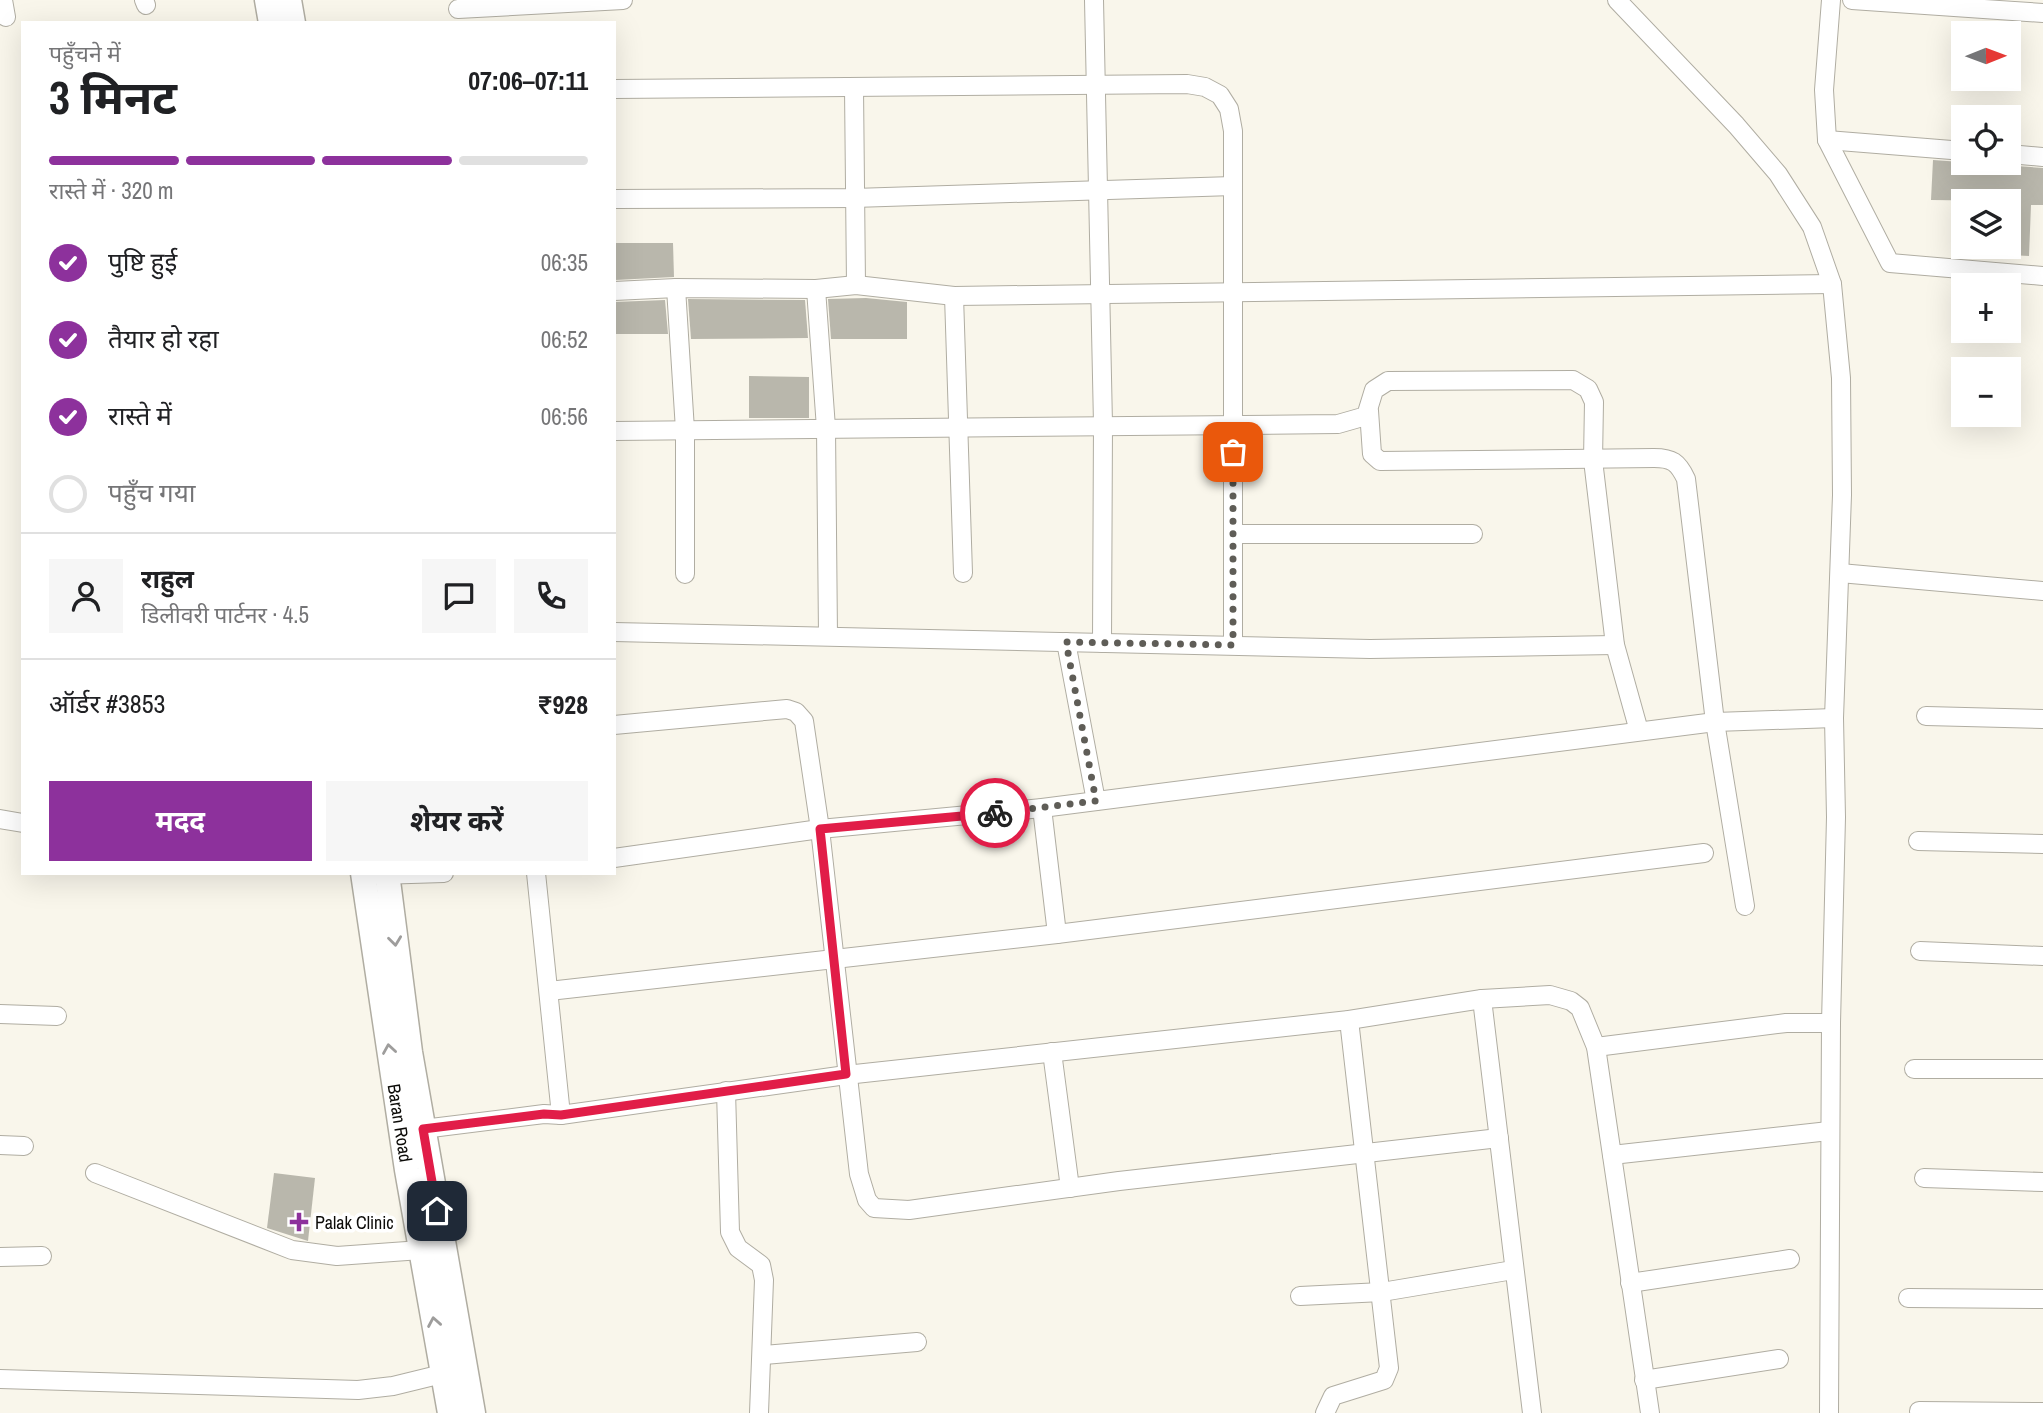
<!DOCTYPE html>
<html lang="hi">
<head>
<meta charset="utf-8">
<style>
  :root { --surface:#fff; --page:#f6f6f6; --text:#202124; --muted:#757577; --line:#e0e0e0; --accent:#8d319c }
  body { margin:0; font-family:"Archivo Narrow","Noto Sans Devanagari",sans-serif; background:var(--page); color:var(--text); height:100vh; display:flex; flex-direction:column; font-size:26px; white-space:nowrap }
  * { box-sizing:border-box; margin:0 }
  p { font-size:23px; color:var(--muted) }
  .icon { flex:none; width:38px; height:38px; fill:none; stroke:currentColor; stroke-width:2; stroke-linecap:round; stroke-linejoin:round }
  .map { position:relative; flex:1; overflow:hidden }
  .side { position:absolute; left:21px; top:21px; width:595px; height:854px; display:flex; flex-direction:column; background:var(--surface); border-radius:0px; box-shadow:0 7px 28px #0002 }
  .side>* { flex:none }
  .needle { width:46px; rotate:89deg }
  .tools { position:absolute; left:1951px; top:21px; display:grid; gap:14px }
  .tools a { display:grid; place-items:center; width:70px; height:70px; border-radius:0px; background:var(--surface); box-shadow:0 7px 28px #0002; font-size:35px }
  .pin { position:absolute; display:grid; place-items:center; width:60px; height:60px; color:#fff; margin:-30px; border-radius:14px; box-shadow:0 4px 10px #0006 }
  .courier { position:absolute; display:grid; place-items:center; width:70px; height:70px; margin:-35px; border:5px solid #e11d48; border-radius:50%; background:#fff; color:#222; box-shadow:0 2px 9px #0007 }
  .headline em { font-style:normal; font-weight:700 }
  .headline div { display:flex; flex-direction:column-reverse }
  .headline { display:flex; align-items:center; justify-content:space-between; height:119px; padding:0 28px }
  h1 { font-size:46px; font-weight:700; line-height:52px }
  .bar { display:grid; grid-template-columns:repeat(4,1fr); gap:10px 7px; align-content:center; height:84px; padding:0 28px }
  .bar i { height:9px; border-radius:5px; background:var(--line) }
  .bar .current { background:var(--accent) }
  .bar p { grid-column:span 4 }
  .line { display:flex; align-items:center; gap:18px; padding:0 28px; border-top:2px solid var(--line) }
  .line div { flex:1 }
  .round { display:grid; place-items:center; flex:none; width:74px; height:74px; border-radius:0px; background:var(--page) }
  ol { padding:0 28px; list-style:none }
  li { display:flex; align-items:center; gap:21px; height:77px }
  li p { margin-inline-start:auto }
  li .icon { padding:7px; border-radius:50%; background:var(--accent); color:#fff; stroke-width:4 }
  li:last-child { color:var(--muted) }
  li i { width:38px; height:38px; border:4px solid var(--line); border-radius:50% }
  .button { display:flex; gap:14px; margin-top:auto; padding:14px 28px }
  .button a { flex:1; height:80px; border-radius:0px; background:var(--accent); color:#fff; font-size:28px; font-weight:700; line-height:80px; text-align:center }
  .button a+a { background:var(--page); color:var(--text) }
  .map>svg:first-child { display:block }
  .building { fill:#b9b7ac }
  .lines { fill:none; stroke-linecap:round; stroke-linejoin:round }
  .street-casing { stroke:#b0ada2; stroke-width:20 }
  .secondary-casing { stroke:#b0ada2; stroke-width:27 }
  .street { stroke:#fff; stroke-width:18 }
  .secondary { stroke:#fff; stroke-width:24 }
  .oneway { stroke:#9e9d9c }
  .done { stroke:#5f5d57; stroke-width:7; stroke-dasharray:0 12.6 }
  .route { stroke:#e11d48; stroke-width:9 }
  .poi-dot { fill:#8d319c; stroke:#fff; stroke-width:2.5 }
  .labels { text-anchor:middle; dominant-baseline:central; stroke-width:7; stroke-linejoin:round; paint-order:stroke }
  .street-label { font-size:18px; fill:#0c0b08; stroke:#fff }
  .poi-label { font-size:18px; fill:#0c0b08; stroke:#fff; text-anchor:start }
</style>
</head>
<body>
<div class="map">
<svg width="2043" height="1413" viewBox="0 0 2043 1413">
  <rect width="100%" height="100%" fill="#f9f6eb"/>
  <g class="building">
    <path d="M1933,160L2043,168V205H2031L2029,256L2009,255V201L1931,200Z"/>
    <path d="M614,243H673L674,277L615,280Z"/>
    <path d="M866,298L907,302V339H831L828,299Z"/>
    <path d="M688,299L805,300L808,338L691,339Z"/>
    <path d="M665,300L668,334H614V302Z"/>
    <path d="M749,376L809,377V418H749Z"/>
    <path d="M274,1173L315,1178L308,1241L267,1228Z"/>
  </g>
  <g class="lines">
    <g class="street-casing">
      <g id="street">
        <path d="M3,0L6,17"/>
        <path d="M144,0L146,5"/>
        <path d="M1094,0L1103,424L1102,643"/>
        <path d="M1617,0L1736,125L1778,174L1812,227L1832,284L1841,378L1842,495L1834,718L1836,817L1831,1023L1829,1413"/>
        <path d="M1831,0L1824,90L1827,140L1890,263L2043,276"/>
        <path d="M1852,0L2043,13"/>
        <path d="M458,9L623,0"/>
        <path d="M854,88L856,285"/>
        <path d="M614,89L1187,84L1205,87L1220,95L1229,109L1233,131V645"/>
        <path d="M1827,140L1964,151"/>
        <path d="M2009,154L2043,157"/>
        <path d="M614,199L854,198L1233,186"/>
        <path d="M676,288L685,430V574"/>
        <path d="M816,289L826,428L828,636"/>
        <path d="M614,291L676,288L816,289L856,285L954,296L1832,284"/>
        <path d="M954,296L963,573"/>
        <path d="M1369,411L1372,454L1380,461L1654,458C1672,458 1678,462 1686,479L1715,722L1745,906"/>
        <path d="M614,431L1338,424L1366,416L1374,390L1388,381L1573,380L1588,389L1594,402L1593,460L1615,645L1639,731"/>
        <path d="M1234,534H1473"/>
        <path d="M1840,573L2043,591"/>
        <path d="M614,632L1370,649L1615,645"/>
        <path d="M1066,642L1096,801"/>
        <path d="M1926,716L2043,719"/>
        <path d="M614,725L787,709L796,712L804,721L820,829L859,1174L867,1200L874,1208L909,1210L1119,1181L1499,1138"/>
        <path d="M1042,808L1057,934"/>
        <path d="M0,819L23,823"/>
        <path d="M1918,841L2043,844"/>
        <path d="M614,858L820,829L1042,808L1715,722L1834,718"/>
        <path d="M536,873L561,1115"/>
        <path d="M378,875L444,873"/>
        <path d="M1920,951L2043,956"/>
        <path d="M549,991L1057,934L1704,853"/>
        <path d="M1482,999L1532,1413"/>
        <path d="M0,1014L57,1016"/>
        <path d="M1596,1047L1786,1023H1831"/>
        <path d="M1052,1052L1070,1188"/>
        <path d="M1914,1069H2043"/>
        <path d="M726,1091L730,1232L738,1248L761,1265L764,1280L759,1413"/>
        <path d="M423,1129L544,1114L561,1115L846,1075L1349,1020L1482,999L1550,995L1571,1001L1580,1008L1596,1047L1650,1413"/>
        <path d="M0,1145L24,1146"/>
        <path d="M1612,1155L1829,1131"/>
        <path d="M95,1173L292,1250L337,1256L421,1250"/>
        <path d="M1924,1178L2043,1182"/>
        <path d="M0,1257L42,1256"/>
        <path d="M1630,1283L1790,1259"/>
        <path d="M1300,1296L1382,1292L1513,1270"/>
        <path d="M1908,1298L2043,1299"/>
        <path d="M764,1355L917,1342"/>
        <path d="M0,1379L358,1390L393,1386L442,1374"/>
        <path d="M1644,1380L1779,1359"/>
        <path d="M1919,1411L2043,1412"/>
        <path d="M1325,1413L1333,1396L1384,1380L1389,1368L1349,1020"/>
      </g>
    </g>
    <g class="secondary-casing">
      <g id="secondary">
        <path d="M267,0L271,23"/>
        <path d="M289,0L293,23"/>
        <path d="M363,873L407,1170L450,1413"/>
        <path d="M387,873L410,1052L473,1413"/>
      </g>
    </g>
    <use href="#street" class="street"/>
    <use href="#secondary" class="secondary"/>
  </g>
  <defs><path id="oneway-chevron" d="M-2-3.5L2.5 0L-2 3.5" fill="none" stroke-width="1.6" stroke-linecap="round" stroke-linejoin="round" transform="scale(1.75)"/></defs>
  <g class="oneway">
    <use href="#oneway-chevron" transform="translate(395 941) rotate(83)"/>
    <use href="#oneway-chevron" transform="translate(389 1049) rotate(-99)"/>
    <use href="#oneway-chevron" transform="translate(434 1322) rotate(-100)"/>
  </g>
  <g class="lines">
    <path class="done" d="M995,813L1096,801L1066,642L1233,645V452"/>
    <path class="route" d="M437,1211L423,1129L544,1114L561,1115L846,1074L820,829L995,813"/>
  </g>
  <path class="poi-dot" d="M295.5 1211.5h7v7h7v7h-7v7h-7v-7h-7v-7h7z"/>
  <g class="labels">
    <g class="street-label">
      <text transform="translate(400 1123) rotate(81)">Baran Road</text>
    </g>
    <g class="poi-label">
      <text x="315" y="1222">Palak Clinic</text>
    </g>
  </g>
</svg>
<div class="tools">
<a><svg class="needle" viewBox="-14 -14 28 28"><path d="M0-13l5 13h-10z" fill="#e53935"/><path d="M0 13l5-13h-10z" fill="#757577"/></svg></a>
<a><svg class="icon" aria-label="locate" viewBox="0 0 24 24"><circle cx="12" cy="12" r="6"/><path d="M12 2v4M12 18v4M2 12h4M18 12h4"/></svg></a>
<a><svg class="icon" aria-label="layers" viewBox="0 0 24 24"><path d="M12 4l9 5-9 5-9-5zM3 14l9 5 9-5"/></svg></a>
<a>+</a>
<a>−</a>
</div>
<div class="pin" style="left:1233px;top:452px;background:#ea580c"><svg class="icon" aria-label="bag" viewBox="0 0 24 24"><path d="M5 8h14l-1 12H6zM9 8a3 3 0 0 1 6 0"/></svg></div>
<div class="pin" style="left:437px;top:1211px;background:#1f2937"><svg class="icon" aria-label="home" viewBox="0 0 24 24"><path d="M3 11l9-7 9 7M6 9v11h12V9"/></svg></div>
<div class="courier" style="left:995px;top:813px"><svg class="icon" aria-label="bike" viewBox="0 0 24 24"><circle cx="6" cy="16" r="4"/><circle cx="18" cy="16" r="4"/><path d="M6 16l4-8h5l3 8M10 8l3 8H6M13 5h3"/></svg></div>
<section class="side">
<div class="headline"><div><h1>3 मिनट</h1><p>पहुँचने में</p></div><em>07:06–07:11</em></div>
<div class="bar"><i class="current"></i><i class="current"></i><i class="current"></i><i></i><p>रास्ते में · 320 m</p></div>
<ol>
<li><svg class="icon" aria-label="check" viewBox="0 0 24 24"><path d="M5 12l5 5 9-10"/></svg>पुष्टि हुई<p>06:35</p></li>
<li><svg class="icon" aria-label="check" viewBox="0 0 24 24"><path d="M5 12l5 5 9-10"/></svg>तैयार हो रहा<p>06:52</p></li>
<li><svg class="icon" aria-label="check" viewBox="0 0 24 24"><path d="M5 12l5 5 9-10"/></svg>रास्ते में<p>06:56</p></li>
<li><i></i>पहुँच गया</li>
</ol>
<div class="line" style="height:126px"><a class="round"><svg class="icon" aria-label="person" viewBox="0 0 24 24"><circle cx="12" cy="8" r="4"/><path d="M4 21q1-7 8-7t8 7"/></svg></a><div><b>राहुल</b><p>डिलीवरी पार्टनर · 4.5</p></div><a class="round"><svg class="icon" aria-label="chat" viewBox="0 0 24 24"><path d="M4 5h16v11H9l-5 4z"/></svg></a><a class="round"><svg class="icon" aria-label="phone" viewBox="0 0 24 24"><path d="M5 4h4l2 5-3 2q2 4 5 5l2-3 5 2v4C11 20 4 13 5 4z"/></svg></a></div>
<div class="line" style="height:91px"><div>ऑर्डर #3853</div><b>₹928</b></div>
<div class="button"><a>मदद</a><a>शेयर करें</a></div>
</section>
</div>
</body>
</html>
